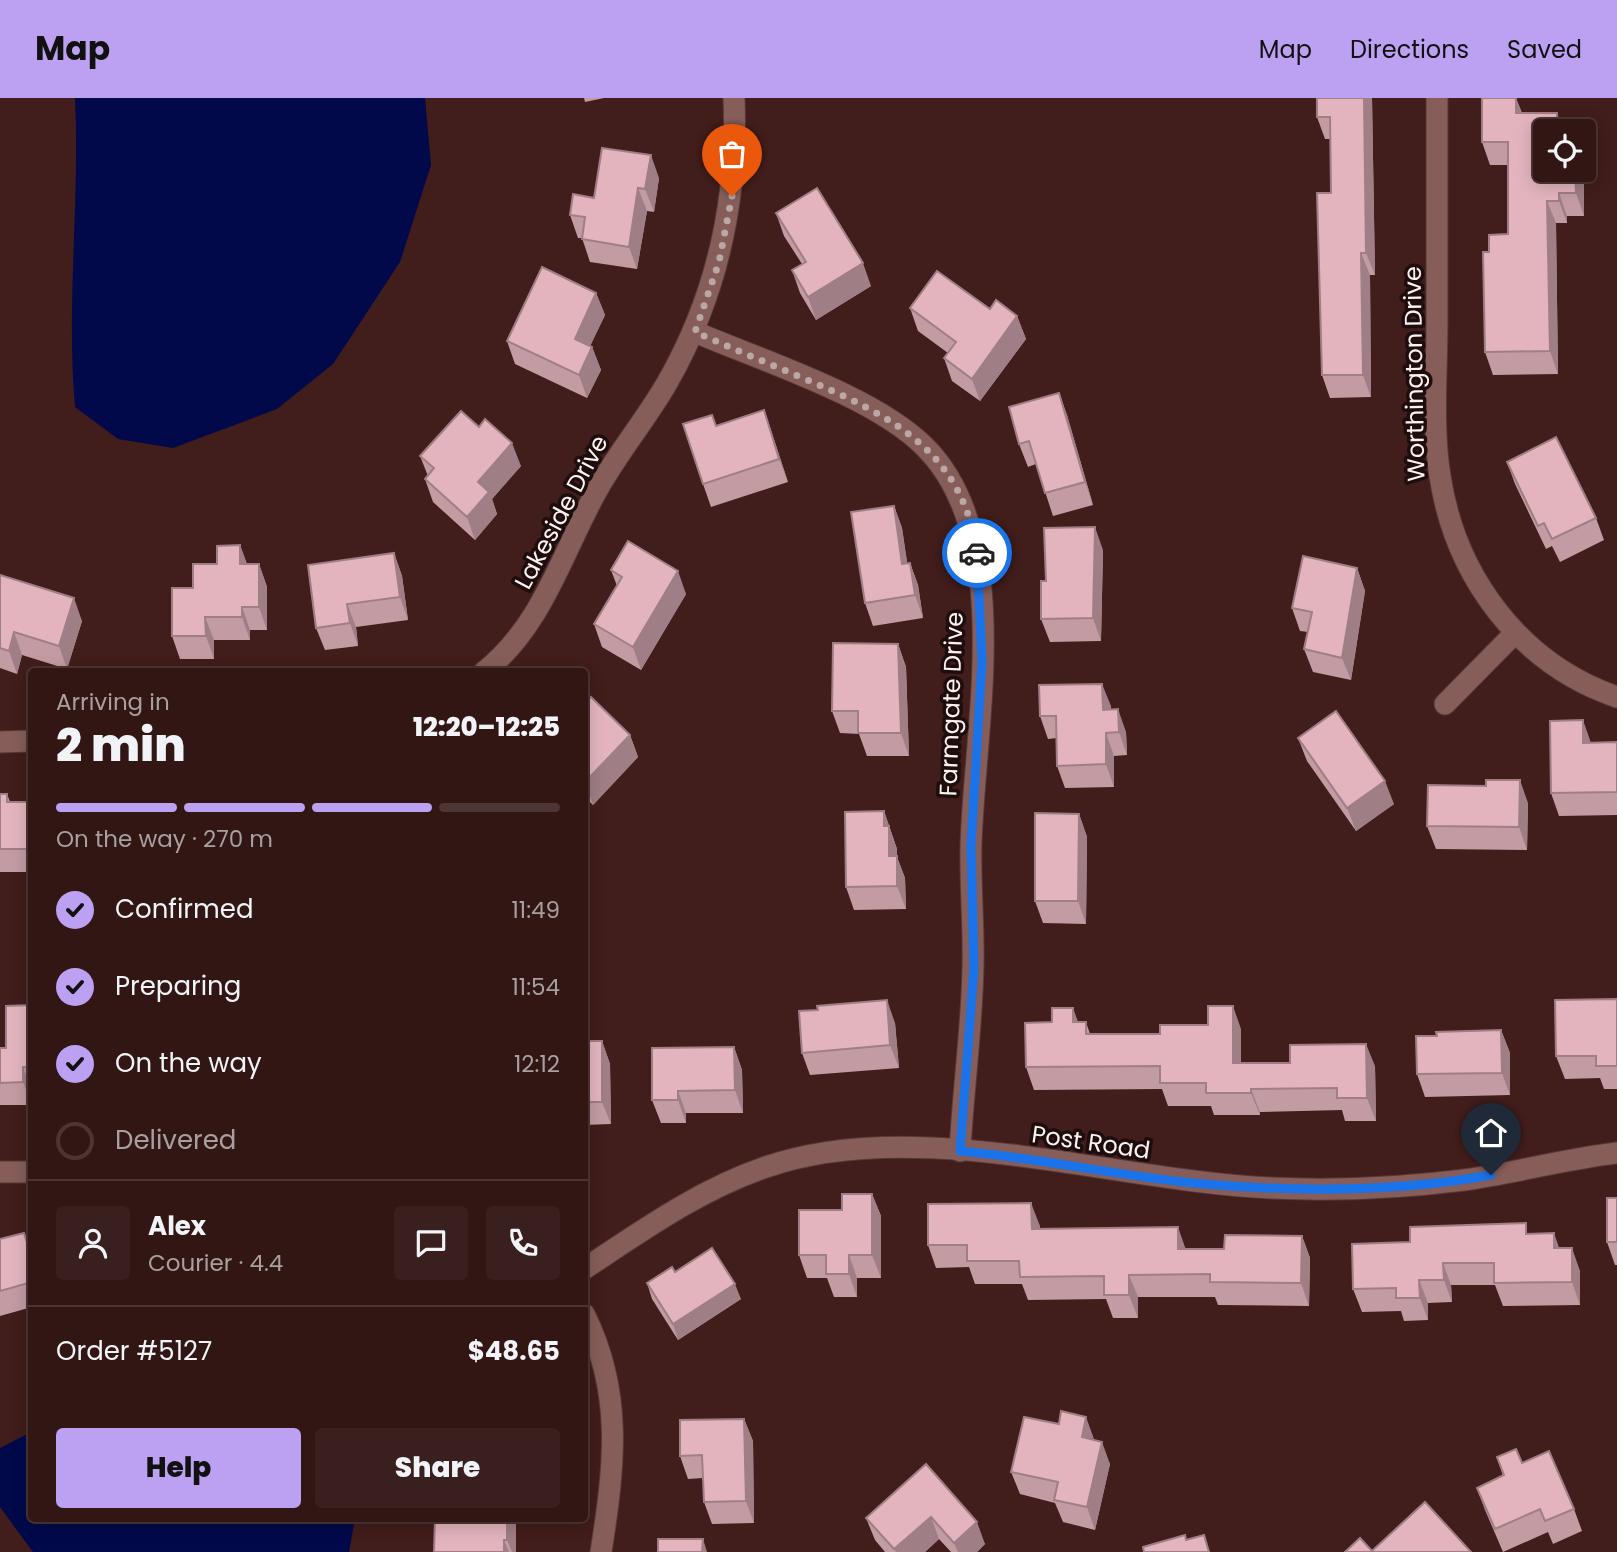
<!DOCTYPE html>
<html lang="en">
<head>
<meta charset="utf-8">
<style>
  :root { --surface:#311614; --page:#391f1d; --text:#f1f3f6; --muted:#a89fa0; --line:#4c3534; --accent:#bca0f2 }
  body { margin:0; font-family:Poppins,sans-serif; background:var(--page); color:var(--text); height:100vh; display:flex; flex-direction:column; font-size:26px; white-space:nowrap }
  * { box-sizing:border-box; margin:0 }
  p { font-size:23px; color:var(--muted) }
  .icon { flex:none; width:38px; height:38px; fill:none; stroke:currentColor; stroke-width:2; stroke-linecap:round; stroke-linejoin:round }
  .map { position:relative; flex:1; overflow:hidden }
  .panel { position:absolute; left:28px; top:570px; width:560px; height:854px; display:flex; flex-direction:column; background:var(--surface); border-radius:7px; box-shadow:0 4px 18px #0003,0 0 0 2px var(--line) }
  .panel>* { flex:none }
  .buttons { position:absolute; left:1533px; top:21px; display:grid; gap:14px }
  .buttons a { display:grid; place-items:center; width:63px; height:63px; border-radius:7px; background:var(--surface); box-shadow:0 4px 18px #0003,0 0 0 2px var(--line); font-size:35px }
  .pin { position:absolute; display:grid; place-items:center; width:60px; height:60px; color:#fff; margin:-72px -30px; border-radius:50% 50% 50% 0; rotate:-45deg; box-shadow:0 0 7px #0007 }
  .pin .icon { rotate:45deg }
  .courier { position:absolute; display:grid; place-items:center; width:70px; height:70px; margin:-35px; border:5px solid #1a73e8; border-radius:50%; background:#fff; color:#222; box-shadow:0 2px 9px #0007 }
  .head em { font-style:normal; font-weight:800 }
  .head div { display:flex; flex-direction:column-reverse }
  .head { display:flex; align-items:center; justify-content:space-between; height:119px; padding:0 28px }
  h1 { font-size:46px; font-weight:800; line-height:52px }
  .bar { display:grid; grid-template-columns:repeat(4,1fr); gap:10px 7px; align-content:center; height:84px; padding:0 28px }
  .bar i { height:9px; border-radius:5px; background:var(--line) }
  .bar .active { background:var(--accent) }
  .bar p { grid-column:span 4 }
  .line { display:flex; align-items:center; gap:18px; padding:0 28px; border-top:2px solid var(--line) }
  .line div { flex:1 }
  .round { display:grid; place-items:center; flex:none; width:74px; height:74px; border-radius:7px; background:var(--page) }
  ol { padding:0 28px; list-style:none }
  li { display:flex; align-items:center; gap:21px; height:77px }
  li p { margin-inline-start:auto }
  li .icon { padding:7px; border-radius:50%; background:var(--accent); color:#111; stroke-width:4 }
  li:last-child { color:var(--muted) }
  li i { width:38px; height:38px; border:4px solid var(--line); border-radius:50% }
  .action { display:flex; gap:14px; margin-top:auto; padding:14px 28px }
  .action a { flex:1; height:80px; border-radius:7px; background:var(--accent); color:#111; font-size:28px; font-weight:800; line-height:80px; text-align:center }
  .action a+a { background:var(--page); color:var(--text) }
  header { display:flex; align-items:center; gap:42px; box-sizing:border-box; height:98px; padding:0 35px; background:var(--accent); color:#111 }
  header strong { font-size:33px }
  nav { display:flex; gap:38px; margin-inline-start:auto; font-size:24px }
  .map>svg:first-child { display:block }
  .water { fill:#01094b }
  .lines { fill:none; stroke-linecap:round; stroke-linejoin:round }
  .minor-casing { stroke:#553939; stroke-width:23 }
  .minor { stroke:#865d59; stroke-width:21 }
  .wall { fill:#c39ba3 }
  .shaded-wall { fill:#9f7e85 }
  .building { fill:#e3b4be; stroke:#9f7e85; stroke-width:2 }
  .done { stroke:#bba7a5; stroke-width:7; stroke-dasharray:0 12.6 }
  .route { stroke:#1a73e8; stroke-width:9 }
  .labels { text-anchor:middle; dominant-baseline:central; stroke-width:7; stroke-linejoin:round; paint-order:stroke }
  .street-label { font-size:24px; fill:#fcf2f0; stroke:#1d0d0c }
</style>
</head>
<body>
<header>
<strong>Map</strong>
<nav><a>Map</a><a>Directions</a><a>Saved</a></nav>
</header>
<div class="map">
<svg width="1617" height="1454" viewBox="0 0 1617 1454">
  <rect width="100%" height="100%" fill="#411d1b"/>
  <g class="water">
    <path d="M75,0H425L431,67L400,164L333,266L277,311L173,350L118,341L75,309C66,205 80,103 75,0Z"/>
    <path d="M31,1334L32,1421H352L354,1426L349,1454H33L0,1409V1350Z"/>
  </g>
  <g class="lines">
    <g class="minor-casing">
      <g id="minor">
        <path d="M1437,0C1437,75 1437,149 1437,224C1437,274 1432,328 1440,378C1455,478 1520,566 1617,599"/>
        <path d="M695,234C763,263 874,298 925,349C1016,440 974,631 971,747C970,787 974,828 973,868C972,930 963,992 960,1053"/>
        <path d="M484,574C542,528 561,458 595,396C616,357 645,323 667,285C718,196 738,102 734,0"/>
        <path d="M1445,606L1515,535"/>
        <path d="M0,644L32,643"/>
        <path d="M0,1074H32"/>
        <path d="M584,1171C643,1132 699,1092 766,1069C916,1017 1113,1083 1271,1090C1335,1093 1400,1090 1464,1082C1515,1075 1565,1061 1617,1055"/>
        <path d="M584,1216C624,1295 614,1370 601,1454"/>
      </g>
    </g>
    <use href="#minor" class="minor"/>
  </g>
  <g class="wall">
    <path d="M584,0H604L585,4Z"/>
    <path d="M1317,0H1372L1375,177H1370L1371,299L1330,300L1322,277L1331,95L1330,41H1325L1317,19Z"/>
    <path d="M1516,0L1545,72H1584V118H1567V125H1556L1558,276L1493,277L1485,254L1489,154L1508,136V67H1490L1482,44Z"/>
    <path d="M659,80L654,114L647,113L637,171L590,164L582,140H578L570,117L594,100Z"/>
    <path d="M776,115L871,188L816,222L800,195L792,172L802,166L784,138Z"/>
    <path d="M596,195L605,217L590,248L592,249L601,272L587,300L515,266L507,243Z"/>
    <path d="M910,210L990,211L1017,218L1026,241L980,303L952,283L944,260L948,255L918,233Z"/>
    <path d="M1059,295L1067,317L1093,407L1053,418L1036,366L1028,369L1019,346Z"/>
    <path d="M764,312L788,384L711,409L703,386L716,328Z"/>
    <path d="M420,358L521,368L492,401L497,416L475,442L433,404L425,381L428,378Z"/>
    <path d="M1507,364L1596,420L1604,442L1560,464L1552,448L1546,451L1515,386Z"/>
    <path d="M894,408L902,430L907,465H910L918,487L923,520L873,528L865,505Z"/>
    <path d="M240,447L247,466H259L267,489V532H250V542H214V561H180L172,538L193,490L217,466Z"/>
    <path d="M1103,452L1101,543L1050,544L1041,521Z"/>
    <path d="M394,455L402,478L408,522L356,529L358,548L325,552L316,530Z"/>
    <path d="M1357,470L1365,493L1351,582L1313,574L1304,551L1308,534L1300,533L1292,510Z"/>
    <path d="M611,472L686,496L641,572L602,549L594,526L617,488Z"/>
    <path d="M0,477L82,523L67,571L22,557L17,576L0,570Z"/>
    <path d="M898,546L906,569L909,658H867L859,636L840,635L832,613Z"/>
    <path d="M584,606L630,637L638,659L593,707L584,698Z"/>
    <path d="M1111,608V611L1126,634L1127,657L1114,658V689L1065,690L1057,668V640L1048,641L1040,618Z"/>
    <path d="M1298,640L1394,706L1356,733L1307,663Z"/>
    <path d="M1591,644H1617V717L1559,718L1551,695Z"/>
    <path d="M1486,688L1528,705L1527,752L1436,751L1427,728Z"/>
    <path d="M0,696H7L10,704H32V774H0Z"/>
    <path d="M884,713L897,751V759L905,780L906,811L854,812L846,789Z"/>
    <path d="M1079,716L1087,739L1086,826L1043,825L1035,803Z"/>
    <path d="M1617,901V991H1604L1600,980L1565,981L1556,958Z"/>
    <path d="M32,907V1007H0V950H6Z"/>
    <path d="M1078,924H1086L1090,936H1160L1241,931V965L1375,968L1376,1023H1345L1342,1012L1260,1014V1017H1214L1211,1008H1168L1162,991L1034,992L1026,969Z"/>
    <path d="M895,925L899,970L810,977L802,955Z"/>
    <path d="M1501,932L1510,955V997L1425,999L1417,976L1437,938Z"/>
    <path d="M584,943H602L610,966L611,1026L584,1027Z"/>
    <path d="M734,949L742,972L743,1015H686V1025H661L652,1002Z"/>
    <path d="M872,1096L881,1118V1180H857V1199H834L827,1180H807L799,1157L842,1112Z"/>
    <path d="M1617,1100V1167H1615L1607,1144Z"/>
    <path d="M1040,1128V1131L1186,1151H1224L1302,1138L1310,1160L1309,1208L1218,1207L1215,1199H1138V1220H1113L1106,1201L1028,1202L1022,1186H975L969,1169L936,1170L928,1147Z"/>
    <path d="M24,1135L32,1154V1209L0,1218V1141Z"/>
    <path d="M1530,1135L1559,1150L1580,1173V1207L1503,1208L1495,1187H1451L1452,1204L1428,1205V1222L1404,1223L1401,1213L1362,1214L1353,1191L1410,1144Z"/>
    <path d="M675,1174L741,1201L678,1242L652,1201L647,1185Z"/>
    <path d="M744,1321L753,1343L754,1425L712,1426L704,1404L703,1380L688,1381L680,1358Z"/>
    <path d="M1094,1342L1110,1366L1095,1432L1063,1424L1055,1405L1020,1396L1011,1374Z"/>
    <path d="M1497,1359L1522,1365L1574,1411L1582,1433L1553,1446L1548,1434L1503,1454L1485,1412L1477,1390L1503,1378Z"/>
    <path d="M926,1366L985,1446L977,1454H951L939,1441L925,1454H885L875,1442L866,1420Z"/>
    <path d="M516,1421V1454H434Z"/>
  </g>
  <g class="shaded-wall">
    <path d="M1364,0H1372L1375,177L1366,155Z"/>
    <path d="M1516,0L1524,22L1516,15Z"/>
    <path d="M1557,15L1564,33H1557Z"/>
    <path d="M651,57L659,80L654,114L645,91Z"/>
    <path d="M1575,72H1584V118L1576,95Z"/>
    <path d="M638,90L647,113L637,171L629,149Z"/>
    <path d="M1559,95L1567,118V125L1559,103Z"/>
    <path d="M1547,103L1556,125L1558,276L1550,253Z"/>
    <path d="M1361,155L1370,177L1371,299L1363,277Z"/>
    <path d="M863,165L871,188L816,222L808,199Z"/>
    <path d="M596,195L605,217L583,263L575,241Z"/>
    <path d="M1017,218L1026,241L980,303L972,281Z"/>
    <path d="M592,249L601,272L587,300L579,277Z"/>
    <path d="M1059,295L1067,317L1093,407L1085,384Z"/>
    <path d="M764,312L772,335L788,384L779,361Z"/>
    <path d="M512,345L521,368L492,401L497,416L475,442L467,419L478,384Z"/>
    <path d="M894,408L902,430L911,489L902,466Z"/>
    <path d="M1095,429L1103,452L1101,543L1093,520Z"/>
    <path d="M240,447L248,470L240,466Z"/>
    <path d="M394,455L402,478L408,522L400,499Z"/>
    <path d="M910,465L918,487L923,520L915,497Z"/>
    <path d="M259,466L267,489V532L259,509Z"/>
    <path d="M1357,470L1365,493L1351,582L1342,560Z"/>
    <path d="M678,473L686,496L641,572L633,549Z"/>
    <path d="M74,500L82,523L67,571L59,548Z"/>
    <path d="M347,506L356,529L358,548L350,525Z"/>
    <path d="M242,509L250,532V542L242,519Z"/>
    <path d="M205,519L214,542V561L206,538Z"/>
    <path d="M14,534L22,557L17,576L9,553Z"/>
    <path d="M898,546L906,569L909,658L901,635Z"/>
    <path d="M1102,586L1111,608L1112,634L1103,612Z"/>
    <path d="M1118,611L1126,634L1127,657L1119,634Z"/>
    <path d="M1583,622L1591,645H1583Z"/>
    <path d="M1106,635L1114,658V689L1106,666Z"/>
    <path d="M630,637L638,659L593,707L585,684Z"/>
    <path d="M1520,682L1528,705L1527,752L1519,729Z"/>
    <path d="M1385,683L1394,706L1356,733L1347,710Z"/>
    <path d="M884,713L897,751V759L905,780L906,811L897,788L889,758L884,728Z"/>
    <path d="M1079,716L1087,739L1086,826L1078,803Z"/>
    <path d="M887,902L895,925L899,970L890,947Z"/>
    <path d="M1233,908L1241,931V987L1233,965Z"/>
    <path d="M1073,910L1081,932L1073,924Z"/>
    <path d="M1501,932L1510,955V997L1502,975Z"/>
    <path d="M602,943L610,966L611,1026L602,1004Z"/>
    <path d="M1366,946L1375,968L1376,1023L1367,1000Z"/>
    <path d="M734,949L742,972L743,1015L735,992Z"/>
    <path d="M23,969L31,991L32,1007L23,984Z"/>
    <path d="M1251,991L1260,1014V1017L1251,995Z"/>
    <path d="M678,993L686,1015V1025L678,1002Z"/>
    <path d="M872,1096L881,1118V1180L872,1157Z"/>
    <path d="M1031,1105L1040,1128V1154L1032,1131Z"/>
    <path d="M1178,1129L1186,1152L1178,1151Z"/>
    <path d="M1554,1135L1562,1158L1554,1150Z"/>
    <path d="M1302,1138L1310,1160L1309,1208L1301,1185Z"/>
    <path d="M1572,1150L1580,1173V1207L1572,1184Z"/>
    <path d="M849,1157L857,1180V1199L849,1176Z"/>
    <path d="M1443,1165L1451,1187L1452,1204L1444,1182Z"/>
    <path d="M1129,1177L1138,1199V1220L1129,1197Z"/>
    <path d="M1419,1182L1428,1205V1222L1420,1200Z"/>
    <path d="M735,1186L741,1201L678,1242L673,1226Z"/>
    <path d="M1086,1319L1094,1341L1082,1339Z"/>
    <path d="M744,1321L753,1343L754,1425L746,1403Z"/>
    <path d="M1102,1344L1110,1366L1095,1432L1087,1409Z"/>
    <path d="M931,1419L939,1441L925,1454H896L894,1451Z"/>
    <path d="M507,1421H516V1454H512L507,1442Z"/>
    <path d="M977,1424L985,1446L977,1454H958L954,1445Z"/>
    <path d="M703,1441L707,1454H702Z"/>
    <path d="M504,1442L509,1454H504Z"/>
  </g>
  <g class="building">
    <path d="M1317,0H1364L1366,155H1361L1363,277H1322L1317,95H1331L1330,19H1317Z"/>
    <path d="M1482,0H1516V15H1557V33H1545V72H1575L1576,95H1559V103H1547L1550,253L1485,254L1483,154H1489V137L1508,136V44H1482Z"/>
    <path d="M602,50L651,57L645,91L638,90L629,149L582,141L585,119L570,117L573,96L594,100Z"/>
    <path d="M817,90L863,165L808,199L792,172L806,164L776,115Z"/>
    <path d="M542,169L596,195L575,241L592,249L579,277L507,243Z"/>
    <path d="M937,173L990,211L996,202L1017,218L972,281L944,260L956,244L910,210Z"/>
    <path d="M1059,295L1085,384L1045,395L1029,343L1019,346L1009,309Z"/>
    <path d="M764,312L779,361L703,386L683,326L712,317L716,328Z"/>
    <path d="M461,313L479,329L485,321L512,345L478,384L489,394L467,419L425,381L434,370L420,358Z"/>
    <path d="M1556,339L1596,420L1552,441L1544,425L1538,428L1507,364Z"/>
    <path d="M894,408L902,466L910,465L915,497L865,505L851,414Z"/>
    <path d="M1095,429L1093,520L1041,521V483H1046L1044,430Z"/>
    <path d="M628,443L678,473L633,549L594,526L622,479L611,472Z"/>
    <path d="M240,447V466H259V509H242V519H205L206,538H172V490H193V466H217V448Z"/>
    <path d="M394,455L400,499L347,506L350,525L316,530L308,467Z"/>
    <path d="M1303,458L1357,470L1342,560L1304,551L1312,514L1292,510Z"/>
    <path d="M0,477L74,500L59,548L14,534L9,553L0,550Z"/>
    <path d="M833,545L898,546L901,635H858V613H832Z"/>
    <path d="M1102,586L1103,612L1118,611L1119,634L1106,635V666L1057,668L1056,618H1040L1039,587Z"/>
    <path d="M591,599L630,637L585,684L584,606Z"/>
    <path d="M1336,613L1385,683L1347,710L1298,640Z"/>
    <path d="M1583,622V645L1617,644V694L1551,695L1550,623Z"/>
    <path d="M1486,682H1520L1519,729L1427,728L1428,687L1486,688Z"/>
    <path d="M0,696H7V704H32V751H0Z"/>
    <path d="M884,713V728H889V758H897V788L846,789L845,714Z"/>
    <path d="M1035,715L1079,716L1078,803H1035Z"/>
    <path d="M1617,901V968H1596V958H1556L1555,902Z"/>
    <path d="M887,902L890,947L802,955L799,913L818,912L817,908Z"/>
    <path d="M32,907V969H23V984L0,985V950H6V908Z"/>
    <path d="M1208,908H1233V965H1290V947L1366,946L1367,1000H1337V990L1251,991V995H1206V985H1160V968L1026,969L1025,925L1052,924V910H1073V924H1086V936H1160V927H1208Z"/>
    <path d="M1501,932L1502,975L1417,976L1416,938H1437L1436,934Z"/>
    <rect x="584" y="943" width="18" height="61"/>
    <path d="M734,949L735,992L678,993V1002H652V950Z"/>
    <path d="M842,1096H872V1157H849V1176H826V1157H799V1112H842Z"/>
    <rect x="1607" y="1100" width="10" height="44"/>
    <path d="M1031,1105L1032,1131L1178,1129V1151H1224L1225,1137L1302,1138L1301,1185L1210,1184V1176L1129,1177V1197H1104V1178L1020,1179L1019,1163H967V1147H928V1106Z"/>
    <path d="M1526,1125V1136L1554,1135V1150H1572V1184L1494,1185V1165H1443L1444,1182H1419L1420,1200H1396V1190L1353,1191L1352,1146L1410,1144V1129Z"/>
    <path d="M24,1135L32,1161V1184L0,1193V1141Z"/>
    <path d="M712,1150L735,1186L673,1226L647,1185L672,1169L675,1174Z"/>
    <path d="M1061,1313L1086,1319L1082,1339L1102,1344L1087,1409L1054,1402L1058,1384L1011,1374L1024,1319L1059,1326Z"/>
    <path d="M744,1321L746,1403L704,1404L702,1357L680,1358V1322Z"/>
    <path d="M1516,1351L1522,1365L1549,1353L1574,1411L1545,1423L1540,1411L1495,1431L1477,1390L1504,1377L1497,1359Z"/>
    <path d="M926,1366L977,1424L954,1445L931,1419L894,1451L866,1420Z"/>
    <path d="M1425,1404L1471,1454H1345L1360,1440L1372,1453Z"/>
    <path d="M435,1421H507V1442H504V1454H434Z"/>
    <path d="M1185,1437L1186,1442L1204,1437L1209,1454H1144L1143,1449Z"/>
    <path d="M658,1441H703L702,1454H658Z"/>
  </g>
  <g class="lines">
    <path class="done" d="M732,98L719,164L695,234C731,250 767,265 803,280C889,317 963,352 977,455"/>
    <path class="route" d="M977,455L982,563L971,747L974,870L960,1053C1038,1060 1115,1077 1193,1085C1292,1094 1393,1095 1491,1077"/>
  </g>
  <g class="labels">
    <g class="street-label">
      <text transform="translate(1414 276) rotate(-91)">Worthington Drive</text>
      <text transform="translate(561 414) rotate(-62)">Lakeside Drive</text>
      <text transform="translate(951 606) rotate(-88)">Farmgate Drive</text>
      <text transform="translate(1091 1044) rotate(8)">Post Road</text>
    </g>
  </g>
</svg>
<div class="buttons">
<a><svg class="icon" aria-label="locate" viewBox="0 0 24 24"><circle cx="12" cy="12" r="6"/><path d="M12 2v4M12 18v4M2 12h4M18 12h4"/></svg></a>
</div>
<div class="pin" style="left:732px;top:98px;background:#ea580c"><svg class="icon" aria-label="bag" viewBox="0 0 24 24"><path d="M5 8h14l-1 12H6zM9 8a3 3 0 0 1 6 0"/></svg></div>
<div class="pin" style="left:1491px;top:1077px;background:#1f2937"><svg class="icon" aria-label="home" viewBox="0 0 24 24"><path d="M3 11l9-7 9 7M6 9v11h12V9"/></svg></div>
<div class="courier" style="left:977px;top:455px"><svg class="icon" aria-label="car" viewBox="0 0 24 24"><path d="M5 17H2v-5l4-1 3-4h7l3 4 3 1v5h-3M9 17h6M6 11h13"/><circle cx="7" cy="17" r="2"/><circle cx="17" cy="17" r="2"/></svg></div>
<section class="panel">
<div class="head"><div><h1>2 min</h1><p>Arriving in</p></div><em>12:20–12:25</em></div>
<div class="bar"><i class="active"></i><i class="active"></i><i class="active"></i><i></i><p>On the way · 270 m</p></div>
<ol>
<li><svg class="icon" aria-label="check" viewBox="0 0 24 24"><path d="M5 12l5 5 9-10"/></svg>Confirmed<p>11:49</p></li>
<li><svg class="icon" aria-label="check" viewBox="0 0 24 24"><path d="M5 12l5 5 9-10"/></svg>Preparing<p>11:54</p></li>
<li><svg class="icon" aria-label="check" viewBox="0 0 24 24"><path d="M5 12l5 5 9-10"/></svg>On the way<p>12:12</p></li>
<li><i></i>Delivered</li>
</ol>
<div class="line" style="height:126px"><a class="round"><svg class="icon" aria-label="person" viewBox="0 0 24 24"><circle cx="12" cy="8" r="4"/><path d="M4 21q1-7 8-7t8 7"/></svg></a><div><b>Alex</b><p>Courier · 4.4</p></div><a class="round"><svg class="icon" aria-label="chat" viewBox="0 0 24 24"><path d="M4 5h16v11H9l-5 4z"/></svg></a><a class="round"><svg class="icon" aria-label="phone" viewBox="0 0 24 24"><path d="M5 4h4l2 5-3 2q2 4 5 5l2-3 5 2v4C11 20 4 13 5 4z"/></svg></a></div>
<div class="line" style="height:91px"><div>Order #5127</div><b>$48.65</b></div>
<div class="action"><a>Help</a><a>Share</a></div>
</section>
</div>
</body>
</html>
